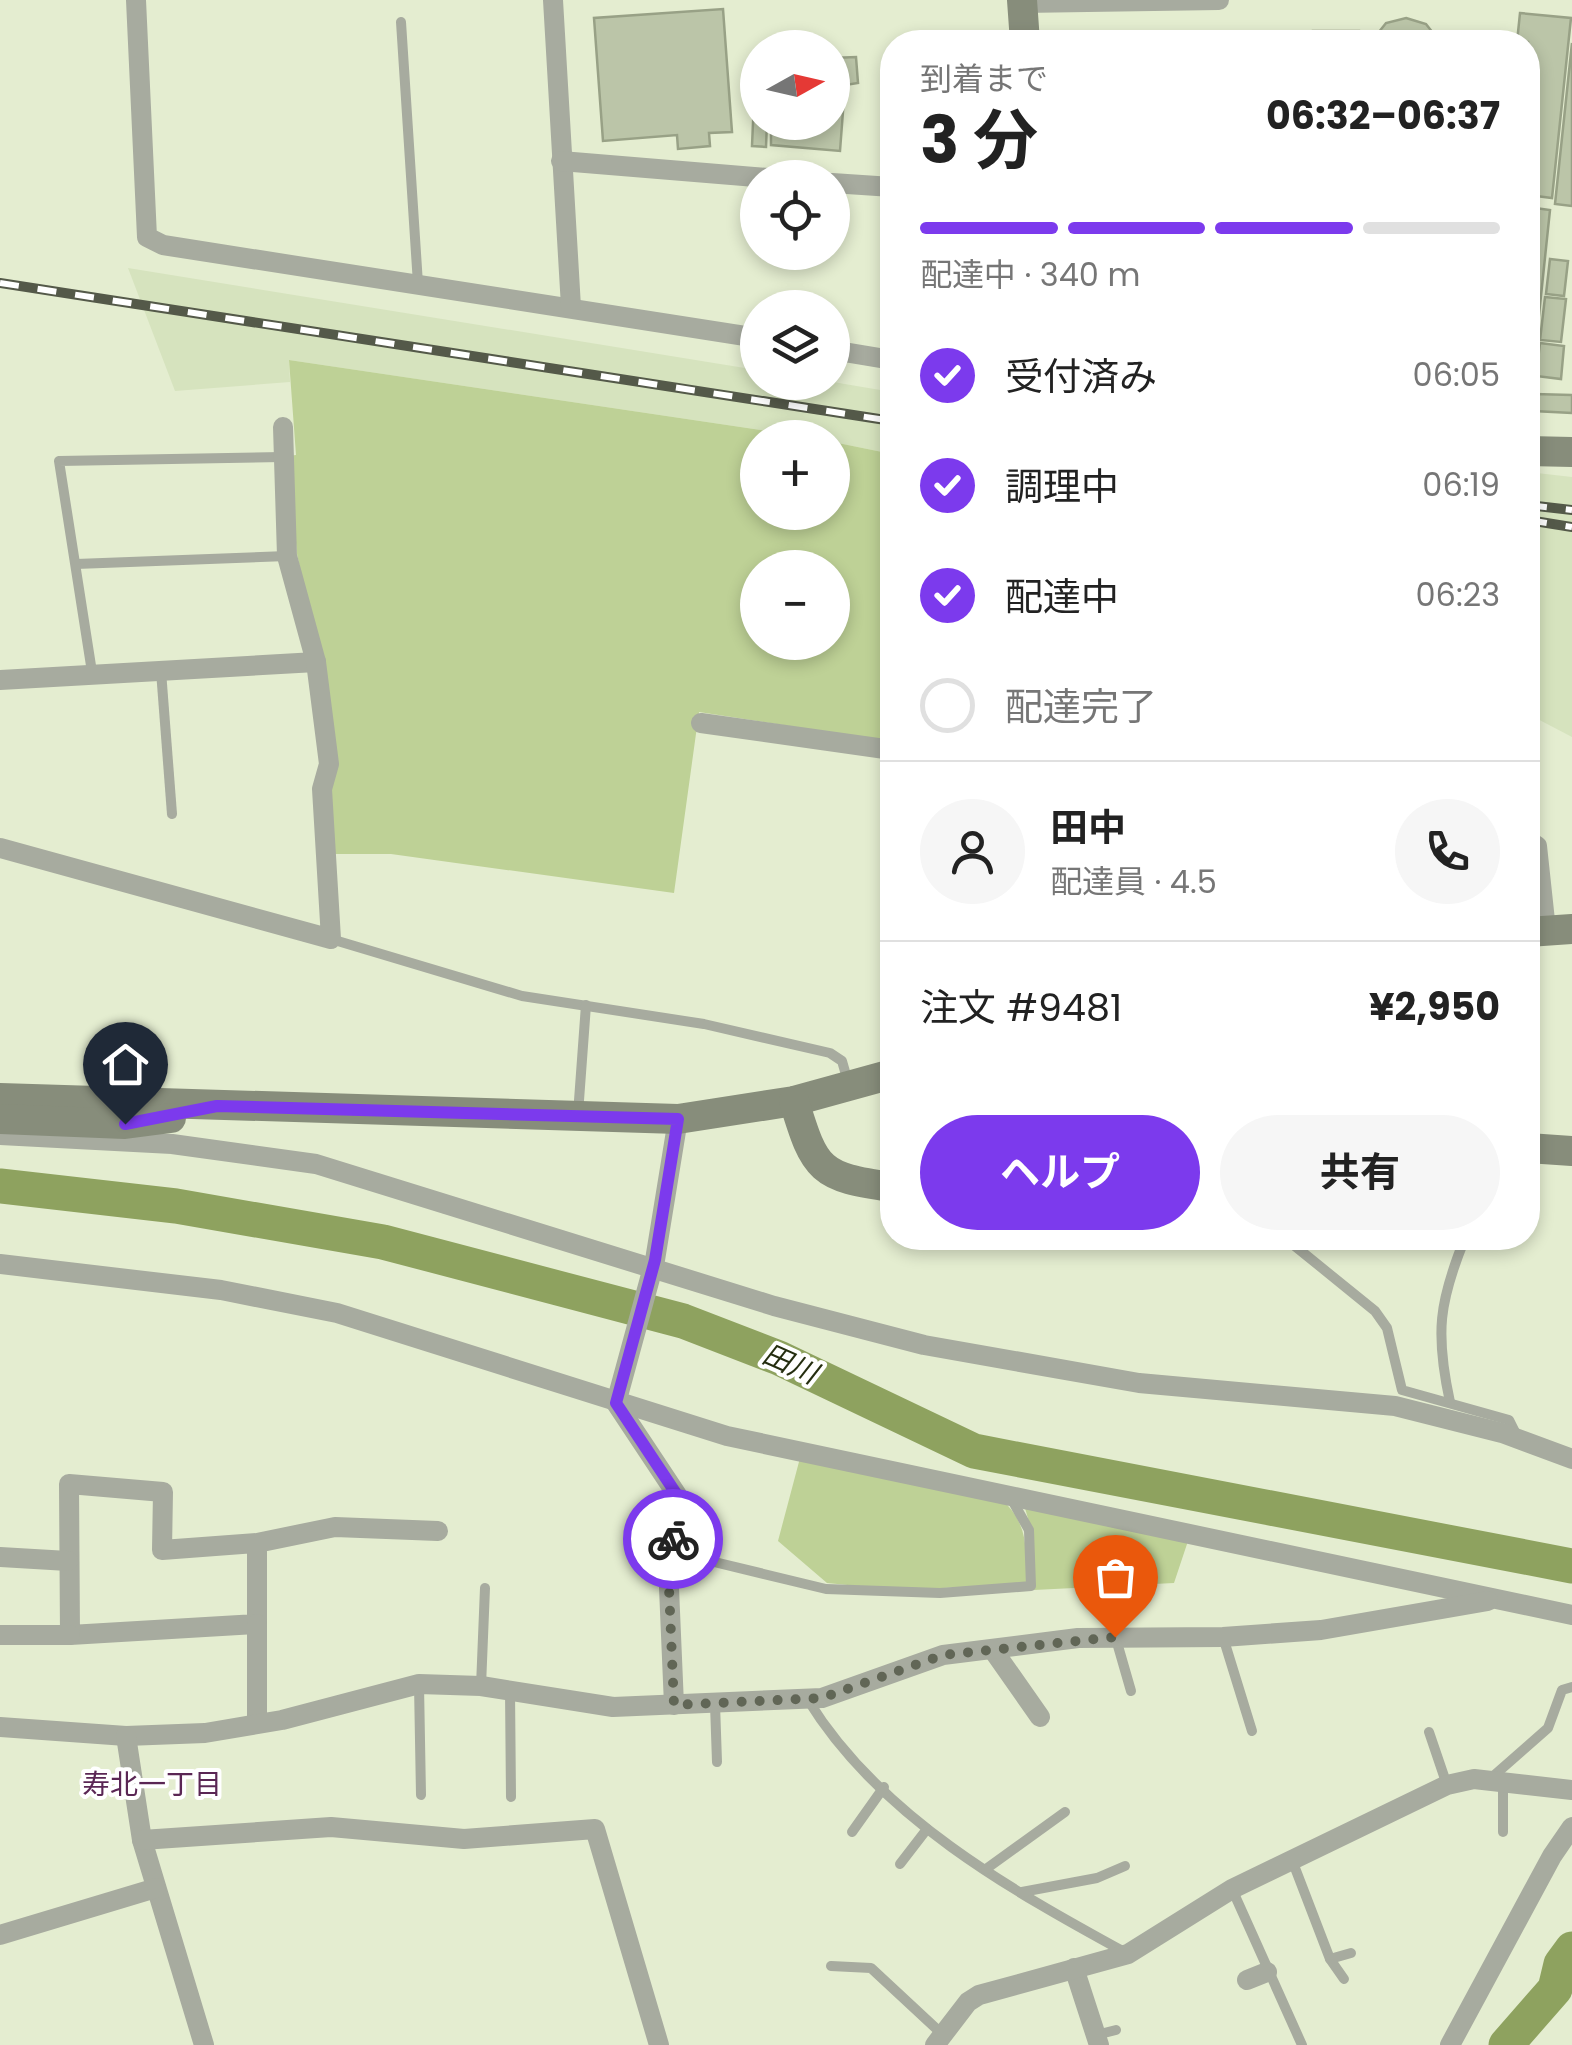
<!DOCTYPE html>
<html lang="ja">
<head>
<meta charset="utf-8">
<style>
  :root { --surface:#fff; --page:#f6f6f6; --text:#222; --muted:#767676; --line:#e0e0e0; --accent:#7c3aed }
  body { margin:0; font-family:Poppins,"Noto Sans JP",sans-serif; background:var(--page); color:var(--text); height:100vh; display:flex; flex-direction:column; font-size:38px; white-space:nowrap }
  * { box-sizing:border-box; margin:0 }
  p { font-size:32px; color:var(--muted) }
  .icon { flex:none; width:55px; height:55px; fill:none; stroke:currentColor; stroke-width:2; stroke-linecap:round; stroke-linejoin:round }
  .map { position:relative; flex:1; overflow:hidden }
  .side { position:absolute; left:880px; top:30px; width:660px; height:1220px; display:flex; flex-direction:column; background:var(--surface); border-radius:40px; box-shadow:0 5px 15px #0003 }
  .side>* { flex:none }
  .needle { width:65px; rotate:82deg }
  .fabs { position:absolute; left:740px; top:30px; display:grid; gap:20px }
  .fabs a { display:grid; place-items:center; width:110px; height:110px; border-radius:50%; background:var(--surface); box-shadow:0 5px 15px #0003; font-size:50px }
  .pin { position:absolute; display:grid; place-items:center; width:85px; height:85px; color:#fff; margin:-102px -42px; border-radius:50% 50% 50% 0; rotate:-45deg; box-shadow:0 0 10px #0007 }
  .pin .icon { rotate:45deg }
  .courier { position:absolute; display:grid; place-items:center; width:100px; height:100px; margin:-50px; border:8px solid #7c3aed; border-radius:50%; background:#fff; color:#222; box-shadow:0 2px 12px #0007 }
  .head em { font-style:normal; font-weight:700 }
  .head div { display:flex; flex-direction:column-reverse }
  .head { display:flex; align-items:center; justify-content:space-between; height:170px; padding:0 40px }
  h1 { font-size:65px; font-weight:700; line-height:75px }
  .bar { display:grid; grid-template-columns:repeat(4,1fr); gap:15px 10px; align-content:center; height:120px; padding:0 40px }
  .bar i { height:12px; border-radius:8px; background:var(--line) }
  .bar .current { background:var(--accent) }
  .bar p { grid-column:span 4 }
  .line { display:flex; align-items:center; gap:25px; padding:0 40px; border-top:2px solid var(--line) }
  .line div { flex:1 }
  .round { display:grid; place-items:center; flex:none; width:105px; height:105px; border-radius:52px; background:var(--page) }
  ol { padding:0 40px; list-style:none }
  li { display:flex; align-items:center; gap:30px; height:110px }
  li p { margin-inline-start:auto }
  li .icon { padding:10px; border-radius:50%; background:var(--accent); color:#fff; stroke-width:4 }
  li:last-child { color:var(--muted) }
  li i { width:55px; height:55px; border:5px solid var(--line); border-radius:50% }
  .button { display:flex; gap:20px; margin-top:auto; padding:20px 40px }
  .button a { flex:1; height:115px; border-radius:60px; background:var(--accent); color:#fff; font-size:40px; font-weight:700; line-height:115px; text-align:center }
  .button a+a { background:var(--page); color:var(--text) }
  .map>svg:first-child { display:block }
  .built { fill:#d6e3be }
  .green { fill:#bed196; fill-rule:evenodd }
  .lines { fill:none; stroke-linecap:round; stroke-linejoin:round }
  .river { stroke:#8ea25f; stroke-width:35 }
  .building { fill:#bbc5a8; stroke:#98a186; stroke-width:2.5 }
  .lane { stroke:#a7ab9f; stroke-width:10 }
  .street { stroke:#a7ab9f; stroke-width:20 }
  .secondary { stroke:#878d7b; stroke-width:30 }
  .rail-casing { stroke:#545949; stroke-width:10 }
  .rail { stroke:#fff; stroke-width:6; stroke-dasharray:19; stroke-linecap:butt }
  .done { stroke:#616656; stroke-width:10; stroke-dasharray:0 18 }
  .route { stroke:#7c3aed; stroke-width:12 }
  .labels { text-anchor:middle; dominant-baseline:central; stroke-width:8; stroke-linejoin:round; paint-order:stroke }
  .water-label { font-size:28px; font-style:italic; fill:#252e10; stroke:#fff }
  .neighbourhood-label { font-size:28px; fill:#5a2654; stroke:#fff }
</style>
</head>
<body>
<div class="map">
<svg width="1572" height="2045" viewBox="0 0 1572 2045">
  <rect width="100%" height="100%" fill="#e4edd0"/>
  <g class="built">
    <path d="M128,268L757,370L758,382H833L892,392V454L833,442L832,438L807,437L289,360L290,382L175,391Z"/>
    <path d="M1528,472L1572,477V737L1528,714Z"/>
  </g>
  <g class="green">
    <path d="M289,360L807,437L758,438V512H832L833,442L892,454V742L699,712L674,893L391,854H334L322,670L297,554L288,456L296,455ZM758,568H832V642H758Z"/>
    <path d="M800,1458L1003,1501C1029,1524 1026,1552 1027,1584L899,1590L827,1583L778,1541Z"/>
    <path d="M1025,1508L1188,1541L1174,1583L1034,1590L1033,1536Z"/>
  </g>
  <g class="lines">
    <g class="river">
      <path d="M0,1186L176,1206L383,1242L683,1321L779,1358L974,1451L1572,1566"/>
      <path d="M1506,2045L1555,1989L1561,1964L1572,1949"/>
    </g>
  </g>
  <g class="building">
    <path d="M723,9L732,132L709,133L710,146L678,149L677,135L603,141L594,18Z"/>
    <path d="M1520,13L1571,18L1552,198L1528,195V42H1517Z"/>
    <path d="M1406,18L1426,24L1440,42H1371L1386,23Z"/>
    <path d="M1313,31H1359V42H1305L1313,41Z"/>
    <path d="M1572,43V206L1555,204Z"/>
    <path d="M856,57L858,83L845,85L840,151L771,145V122H832V58Z"/>
    <path d="M754,100L758,122H767L766,147L752,146Z"/>
    <path d="M1528,207L1550,210L1531,391L1528,390Z"/>
    <path d="M1550,259L1568,261L1564,296L1546,294Z"/>
    <path d="M1545,297L1566,299L1561,342L1540,340Z"/>
    <path d="M1540,343L1564,346L1561,379L1536,376Z"/>
    <path d="M1534,394L1572,395V413L1534,411Z"/>
  </g>
  <g class="lines">
    <g class="lane">
      <path d="M401,22L418,284"/>
      <path d="M76,564L287,556"/>
      <path d="M161,671L172,814"/>
      <path d="M92,672L59,461L282,457"/>
      <path d="M331,939L522,996L704,1024L830,1053L842,1061L848,1082"/>
      <path d="M578,1114L586,1005"/>
      <path d="M1285,1238L1375,1311L1387,1328L1402,1390L1509,1420L1518,1438"/>
      <path d="M1450,1402C1435,1333 1439,1302 1465,1238"/>
      <path d="M673,1552L826,1589L940,1593L1031,1586L1029,1530L1012,1500"/>
      <path d="M1223,1637L1252,1731"/>
      <path d="M1116,1639L1131,1691"/>
      <path d="M419,1685L421,1795"/>
      <path d="M481,1686L485,1588"/>
      <path d="M510,1691L511,1797"/>
      <path d="M808,1700C880,1817 1011,1890 1128,1954"/>
      <path d="M715,1704L717,1762"/>
      <path d="M1429,1732L1447,1785"/>
      <path d="M1490,1779L1548,1728L1562,1690L1572,1687"/>
      <path d="M1503,1782V1832"/>
      <path d="M852,1832L884,1787"/>
      <path d="M1292,1860L1330,1959L1344,1979"/>
      <path d="M900,1864L927,1829"/>
      <path d="M986,1869L1065,1812"/>
      <path d="M1232,1889L1302,2045"/>
      <path d="M1022,1892L1097,1878L1125,1866"/>
      <path d="M1330,1959L1351,1953"/>
      <path d="M831,1966L871,1968L942,2034"/>
      <path d="M1096,2035L1116,2030"/>
    </g>
    <g class="street">
      <path d="M136,0L147,237L163,245L758,338"/>
      <path d="M553,0L571,307"/>
      <path d="M1022,3L1219,0"/>
      <path d="M561,161L768,178"/>
      <path d="M832,183L892,187"/>
      <path d="M832,350L892,360"/>
      <path d="M0,680L316,662"/>
      <path d="M701,723L892,750"/>
      <path d="M1528,840L1537,846L1546,930"/>
      <path d="M0,848L331,939L322,789L329,764L316,662L287,556L283,427"/>
      <path d="M0,1135L172,1144L316,1164L774,1306L924,1345L1139,1383L1395,1406L1502,1433L1572,1459"/>
      <path d="M0,1264L221,1290L337,1313L727,1436L1572,1615"/>
      <path d="M257,1543V1624L70,1635L69,1484L163,1492L162,1550L257,1543L335,1527L438,1531"/>
      <path d="M0,1557L68,1561"/>
      <path d="M0,1635H70"/>
      <path d="M993,1650L1040,1717"/>
      <path d="M674,1705L669,1588L677,1495L616,1403L655,1260L678,1119"/>
      <path d="M257,1723V1624"/>
      <path d="M0,1727L126,1736L205,1733L282,1720L419,1684L481,1686L613,1707L822,1698L943,1655L1078,1638L1223,1637L1321,1630L1488,1601"/>
      <path d="M126,1736L142,1840L204,2045"/>
      <path d="M142,1840L331,1827L464,1839L595,1829L659,2045"/>
      <path d="M0,1935L156,1888"/>
      <path d="M1074,1968L1099,2045"/>
      <path d="M1247,1980L1267,1972"/>
      <path d="M935,2045L968,2002L979,1995L1128,1954L1232,1889L1447,1785L1474,1779L1572,1790"/>
      <path d="M1450,2045L1552,1856L1572,1827"/>
    </g>
    <g class="secondary">
      <path d="M1022,0L1025,42"/>
      <path d="M1528,451L1572,452"/>
      <path d="M1528,932L1572,929"/>
      <path d="M0,1098L678,1119L794,1101L892,1074"/>
      <path d="M794,1101C815,1171 820,1177 892,1187"/>
      <path d="M0,1119L125,1124L171,1118"/>
      <path d="M1528,1148L1572,1151"/>
    </g>
    <g class="rail-casing">
      <g id="rail">
        <path d="M0,283L892,421"/>
        <path d="M1528,505L1572,510"/>
        <path d="M1528,520L1572,527"/>
      </g>
    </g>
    <use href="#rail" class="rail"/>
  </g>
  <g class="lines">
    <path class="done" d="M673,1539L669,1588L674,1705L822,1698L943,1655L1115,1637"/>
    <path class="route" d="M125,1124L217,1106L678,1119L655,1260L616,1403L677,1495L673,1539"/>
  </g>
  <g class="labels">
    <g class="water-label">
      <text transform="translate(790 1364) rotate(24)">田川</text>
    </g>
    <g class="neighbourhood-label">
      <text x="152" y="1784">寿北一丁目</text>
    </g>
  </g>
</svg>
<div class="fabs">
<a><svg class="needle" viewBox="-14 -14 28 28"><path d="M0-13l5 13h-10z" fill="#e53935"/><path d="M0 13l5-13h-10z" fill="#767676"/></svg></a>
<a><svg class="icon" aria-label="locate" viewBox="0 0 24 24"><circle cx="12" cy="12" r="6"/><path d="M12 2v4M12 18v4M2 12h4M18 12h4"/></svg></a>
<a><svg class="icon" aria-label="layers" viewBox="0 0 24 24"><path d="M12 4l9 5-9 5-9-5zM3 14l9 5 9-5"/></svg></a>
<a>+</a>
<a>−</a>
</div>
<div class="pin" style="left:1115px;top:1637px;background:#ea580c"><svg class="icon" aria-label="bag" viewBox="0 0 24 24"><path d="M5 8h14l-1 12H6zM9 8a3 3 0 0 1 6 0"/></svg></div>
<div class="pin" style="left:125px;top:1124px;background:#1f2937"><svg class="icon" aria-label="home" viewBox="0 0 24 24"><path d="M3 11l9-7 9 7M6 9v11h12V9"/></svg></div>
<div class="courier" style="left:673px;top:1539px"><svg class="icon" aria-label="bike" viewBox="0 0 24 24"><circle cx="6" cy="16" r="4"/><circle cx="18" cy="16" r="4"/><path d="M6 16l4-8h5l3 8M10 8l3 8H6M13 5h3"/></svg></div>
<section class="side">
<div class="head"><div><h1>3 分</h1><p>到着まで</p></div><em>06:32–06:37</em></div>
<div class="bar"><i class="current"></i><i class="current"></i><i class="current"></i><i></i><p>配達中 · 340 m</p></div>
<ol>
<li><svg class="icon" aria-label="check" viewBox="0 0 24 24"><path d="M5 12l5 5 9-10"/></svg>受付済み<p>06:05</p></li>
<li><svg class="icon" aria-label="check" viewBox="0 0 24 24"><path d="M5 12l5 5 9-10"/></svg>調理中<p>06:19</p></li>
<li><svg class="icon" aria-label="check" viewBox="0 0 24 24"><path d="M5 12l5 5 9-10"/></svg>配達中<p>06:23</p></li>
<li><i></i>配達完了</li>
</ol>
<div class="line" style="height:180px"><a class="round"><svg class="icon" aria-label="person" viewBox="0 0 24 24"><circle cx="12" cy="8" r="4"/><path d="M4 21q1-7 8-7t8 7"/></svg></a><div><b>田中</b><p>配達員 · 4.5</p></div><a class="round"><svg class="icon" aria-label="phone" viewBox="0 0 24 24"><path d="M5 4h4l2 5-3 2q2 4 5 5l2-3 5 2v4C11 20 4 13 5 4z"/></svg></a></div>
<div class="line" style="height:130px"><div>注文 #9481</div><b>¥2,950</b></div>
<div class="button"><a>ヘルプ</a><a>共有</a></div>
</section>
</div>
</body>
</html>
